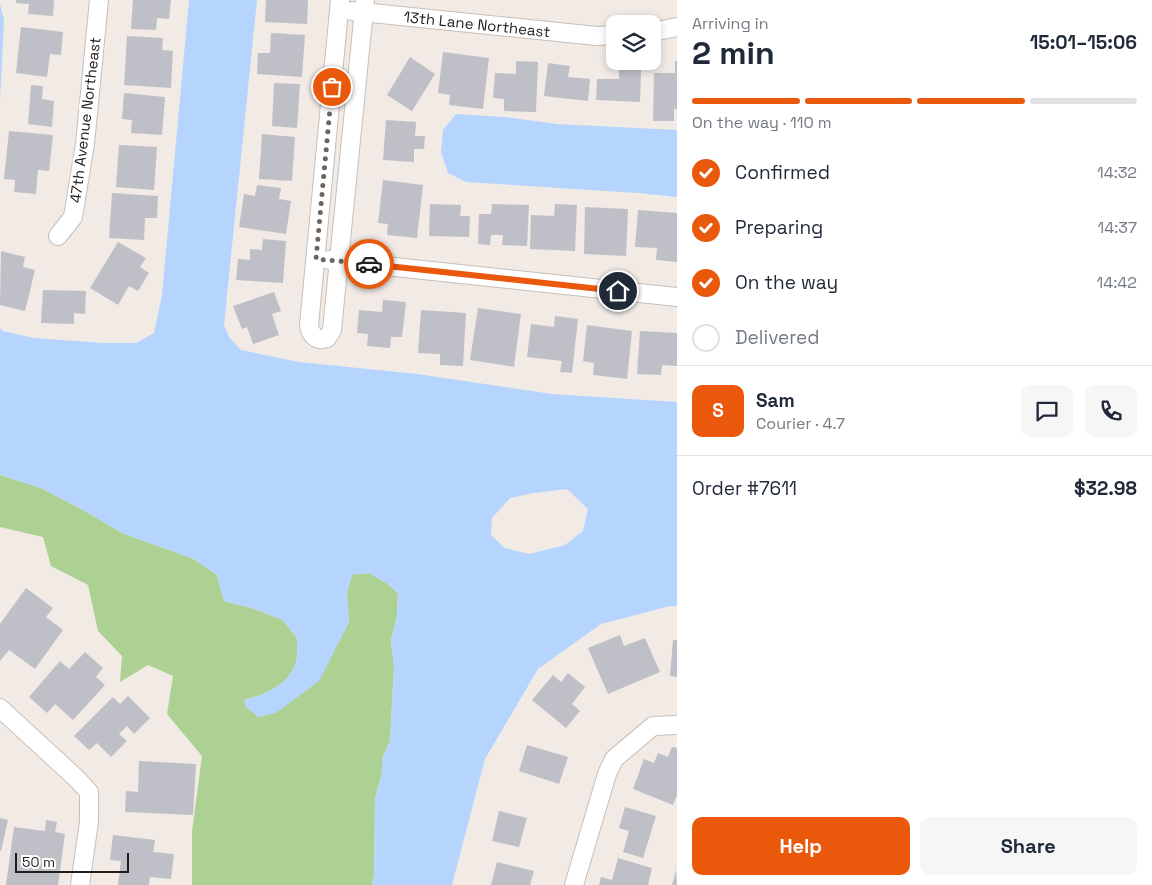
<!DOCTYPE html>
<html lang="en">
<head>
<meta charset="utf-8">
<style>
  :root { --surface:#fff; --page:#f6f6f7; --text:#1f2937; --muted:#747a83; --line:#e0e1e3; --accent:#ea580c }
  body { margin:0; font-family:"Space Grotesk",sans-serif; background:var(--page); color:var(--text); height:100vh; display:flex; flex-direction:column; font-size:19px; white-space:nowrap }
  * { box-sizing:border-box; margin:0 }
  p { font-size:16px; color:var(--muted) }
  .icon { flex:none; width:28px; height:28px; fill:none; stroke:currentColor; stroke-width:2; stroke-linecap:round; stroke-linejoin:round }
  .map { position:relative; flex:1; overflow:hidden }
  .sheet { display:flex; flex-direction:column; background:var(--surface); width:475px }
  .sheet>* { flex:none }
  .fabs { position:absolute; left:606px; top:15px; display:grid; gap:10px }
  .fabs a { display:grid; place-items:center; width:55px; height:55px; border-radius:10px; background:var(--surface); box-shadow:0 2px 8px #0003; font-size:25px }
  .scale { position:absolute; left:15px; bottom:12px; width:114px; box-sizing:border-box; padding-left:5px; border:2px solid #201d1b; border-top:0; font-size:14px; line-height:18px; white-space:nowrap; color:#201d1b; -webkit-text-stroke:4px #fff; paint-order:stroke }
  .pin { position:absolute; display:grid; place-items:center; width:42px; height:42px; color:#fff; margin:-21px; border:2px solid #fff; border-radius:50%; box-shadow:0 1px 5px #0007 }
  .courier { position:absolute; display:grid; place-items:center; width:50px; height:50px; margin:-25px; border:4px solid #ea580c; border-radius:50%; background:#fff; color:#222; box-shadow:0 1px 6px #0007 }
  .headline em { font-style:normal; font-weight:800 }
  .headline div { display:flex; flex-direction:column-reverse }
  .headline { display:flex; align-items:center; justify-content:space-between; height:85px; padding:0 15px }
  h1 { font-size:32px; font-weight:800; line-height:38px }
  .bar { display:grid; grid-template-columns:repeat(4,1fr); gap:8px 5px; align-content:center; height:60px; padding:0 15px }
  .bar i { height:6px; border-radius:4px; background:var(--line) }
  .bar .selected { background:var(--accent) }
  .bar p { grid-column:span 4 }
  .line { display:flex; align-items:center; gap:12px; padding:0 15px; border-top:1px solid var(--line) }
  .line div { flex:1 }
  .round { display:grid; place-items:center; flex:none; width:52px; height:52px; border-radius:10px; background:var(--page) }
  ol { padding:0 15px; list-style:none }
  li { display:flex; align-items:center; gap:15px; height:55px }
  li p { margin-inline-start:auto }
  li .icon { padding:5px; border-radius:50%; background:var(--accent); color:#fff; stroke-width:4 }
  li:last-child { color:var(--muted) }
  li i { width:28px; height:28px; border:2px solid var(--line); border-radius:50% }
  .primary-button { display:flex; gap:10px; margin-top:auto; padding:10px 15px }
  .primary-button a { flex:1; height:58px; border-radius:10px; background:var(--accent); color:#fff; font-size:20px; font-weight:800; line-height:58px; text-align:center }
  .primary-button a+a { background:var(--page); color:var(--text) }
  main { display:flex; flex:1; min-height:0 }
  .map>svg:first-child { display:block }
  .green { fill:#acd192 }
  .water { fill:#b6d5fe; fill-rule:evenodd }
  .building { fill:#bfc0c7 }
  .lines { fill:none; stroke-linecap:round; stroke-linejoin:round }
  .street-casing { stroke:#c6bfba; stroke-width:20 }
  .street { stroke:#fff; stroke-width:18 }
  .done { stroke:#696562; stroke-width:5; stroke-dasharray:0 9 }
  .route { stroke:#ea580c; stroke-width:6 }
  .labels { text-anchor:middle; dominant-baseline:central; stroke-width:5; stroke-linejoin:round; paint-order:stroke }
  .street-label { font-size:15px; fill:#201d1b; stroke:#fff }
</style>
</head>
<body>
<main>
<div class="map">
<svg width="677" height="885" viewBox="0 0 677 885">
  <rect width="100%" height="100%" fill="#f1eae5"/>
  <path class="green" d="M0,475L41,488L85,511L122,533L194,559L217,575L224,601L252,608L283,620L297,638C297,646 298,655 296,662C289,685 265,695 244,700L258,717L337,645L349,622L347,593L352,574L369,573L388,584L398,593L397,615L391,641L394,666L390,741L382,759V773L375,798L374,876L372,885H192V832L202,756L167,714L173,676L148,665L120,682L122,656L98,631L88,585L51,566L43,537L0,527Z"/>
  <g class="water">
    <path d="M189,0H257L224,325L229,337L241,350L299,362L417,374L552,394L677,402V606H670L601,624L538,669L485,759L452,885H372L374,876L375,798L382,773V759L390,741L394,666L391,641L397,615L398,593L388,584L369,573L352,575L347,593L349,622L319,681L276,713L258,717L246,707L244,700C265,695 289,685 296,662C298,655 297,646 297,638L283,620L252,608L224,601L217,575L194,559L122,533L85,511L41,488L0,475V328L3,331L34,338L103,343H136L154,333L162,295ZM567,489L588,509L583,531L565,545L529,554L505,548L491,535L492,518L510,498L534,493Z"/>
    <path d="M0,4L4,20L0,101Z"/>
    <path d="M456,114L504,117L557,124L677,130V197L638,193L466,182L448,173L441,152L443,130Z"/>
  </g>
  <g class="building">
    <path d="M16,0H54L53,16L28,14L29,4L16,3Z"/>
    <path d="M133,0H171L169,19L157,18L156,30L131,29Z"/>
    <path d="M266,0H308L307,24L265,22Z"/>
    <path d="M21,27L63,32L61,55L50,54L47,77L16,73Z"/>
    <path d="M271,33L305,35L302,77L257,74L258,53H270Z"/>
    <path d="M127,36L163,38L162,50L173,51L171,88L124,85Z"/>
    <path d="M443,52L489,58L483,109L449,105L450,95L438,93Z"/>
    <path d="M410,57L435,74L412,111L387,95Z"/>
    <path d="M516,61L538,62L536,112L504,111V99L493,98L495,73L516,74Z"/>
    <path d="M675,61H677V109H674V121H653L654,73H675Z"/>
    <path d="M548,63L570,66L568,77L590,79L588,101L544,96Z"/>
    <path d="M619,69L641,70L640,102L596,100L597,79H619Z"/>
    <path d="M274,83L300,84L297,128L272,126Z"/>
    <path d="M31,85L43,86L42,99L54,101L52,127L28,124Z"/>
    <path d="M124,93L165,97L162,135L131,133L132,120L122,119Z"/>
    <path d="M386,120L416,122L415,136H425L424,149H414V162L383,160Z"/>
    <path d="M9,131L53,135L49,171L38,170L36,194L14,192L15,180L4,179Z"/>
    <path d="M262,134L295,137L292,181L259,179Z"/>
    <path d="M119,145L157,147L154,190L116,187Z"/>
    <path d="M383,180L423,185L417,238L387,235L388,224L378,223Z"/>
    <path d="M257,185L281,188L279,199L291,201L286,234L239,227L244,194L255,196Z"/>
    <path d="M112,193L158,196L157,218H145L144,240L109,238Z"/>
    <path d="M430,204L461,205L460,216H470L469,237L429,236Z"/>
    <path d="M492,204L529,205L527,246L502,245L503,235H491L490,245L478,244L479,214H491Z"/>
    <path d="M555,204L577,205L575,251L530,249L531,215L554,216Z"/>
    <path d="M585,207L628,209L626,256L584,254Z"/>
    <path d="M638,210L677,213V262L656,260L657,248L635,247Z"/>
    <path d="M263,239L286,241L283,283L236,280L238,259L250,260V249L262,250Z"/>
    <path d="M118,242L146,258L140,267L149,273L138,291L129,286L118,305L90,288Z"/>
    <path d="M1,251L25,257L23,267L35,270L25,311L0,305Z"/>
    <path d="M43,290L86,291L85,314L74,313V324L41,323Z"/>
    <path d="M274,292L281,311L272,314L279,335L253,344L247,327L242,329L233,306Z"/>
    <path d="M383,300L406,302L402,337H391L390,348L367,346L368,334L357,333L359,310L382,312Z"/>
    <path d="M478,308L521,314L514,367L470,360Z"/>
    <path d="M421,310L466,313L463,366L440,365V354L418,353Z"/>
    <path d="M555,316L578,319L572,373L560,372L562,361L527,357L531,324L554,327Z"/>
    <path d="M587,325L632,331L627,379L593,375L594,363L583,361Z"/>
    <path d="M640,331L677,333V366L662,365L661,375L637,374Z"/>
    <path d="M26,588L53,608L46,617L63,630L35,669L9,650L0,661V624Z"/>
    <path d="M620,635L624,646L645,638L660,672L608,694L588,648Z"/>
    <path d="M673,640H677V677L670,676Z"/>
    <path d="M85,652L103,668L96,677L105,685L73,720L55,704L47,713L29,697L60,661L69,669Z"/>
    <path d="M568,673L585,687L572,704L580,711L566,728L532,700L553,675L561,682Z"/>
    <path d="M128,696L150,718L134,734L127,726L119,734L127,741L111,757L97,743L89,750L74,736L113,697L120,704Z"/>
    <path d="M527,745L568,757L559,784L519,771Z"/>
    <path d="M672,747L677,748V795L673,805L633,789L644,759L654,763L658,753L668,757Z"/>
    <path d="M139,761L196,764L193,815L125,812L126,791L138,792Z"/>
    <path d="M625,807L656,816L643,858L623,852L629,831L619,828Z"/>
    <path d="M499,811L527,818L519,847L492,841Z"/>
    <path d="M0,818L8,820L1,851H0Z"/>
    <path d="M46,820L57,822L55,832L65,834L58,885H6L14,827L45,831Z"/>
    <path d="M113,835L155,840L153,852L174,854L171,879L150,877L149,885H118L121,861L110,860Z"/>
    <path d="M618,858L652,868L648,885H599L601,877L612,880Z"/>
    <path d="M497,862L534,871L530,885H491Z"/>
    <path d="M676,870L677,885H672Z"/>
  </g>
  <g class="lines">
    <g class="street-casing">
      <g id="street">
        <path d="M340,0L309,325C310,335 317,342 327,338L332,330L365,0"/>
        <path d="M352,11L597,36L615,35"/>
        <path d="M652,32L677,27"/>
        <path d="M58,236L73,217L85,144L99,0"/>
        <path d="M329,260L677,297"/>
        <path d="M0,708L76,778L89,792V822L80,885"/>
        <path d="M574,885L607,774L614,759L653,726L677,725"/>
      </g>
    </g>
    <use href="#street" class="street"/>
  </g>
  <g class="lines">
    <path class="done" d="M332,87L316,259L369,264"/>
    <path class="route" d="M369,264L618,291"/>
  </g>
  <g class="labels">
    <g class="street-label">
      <text transform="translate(477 24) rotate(6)">13th Lane Northeast</text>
      <text transform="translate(85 120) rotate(-83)">47th Avenue Northeast</text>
    </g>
  </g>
</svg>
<div class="fabs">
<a><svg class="icon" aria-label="layers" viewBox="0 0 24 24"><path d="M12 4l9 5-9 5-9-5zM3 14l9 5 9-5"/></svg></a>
</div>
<div class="scale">50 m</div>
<div class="pin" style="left:332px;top:87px;background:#ea580c"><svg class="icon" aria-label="bag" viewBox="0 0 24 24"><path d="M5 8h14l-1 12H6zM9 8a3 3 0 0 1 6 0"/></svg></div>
<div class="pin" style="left:618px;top:291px;background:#1f2937"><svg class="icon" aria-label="home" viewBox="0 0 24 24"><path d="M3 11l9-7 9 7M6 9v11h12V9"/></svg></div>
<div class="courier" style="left:369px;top:264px"><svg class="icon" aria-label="car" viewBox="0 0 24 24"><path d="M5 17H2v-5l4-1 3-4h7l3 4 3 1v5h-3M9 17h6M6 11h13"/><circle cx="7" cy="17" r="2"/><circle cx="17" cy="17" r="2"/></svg></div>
</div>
<section class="sheet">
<div class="headline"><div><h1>2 min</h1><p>Arriving in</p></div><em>15:01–15:06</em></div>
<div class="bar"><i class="selected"></i><i class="selected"></i><i class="selected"></i><i></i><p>On the way · 110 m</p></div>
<ol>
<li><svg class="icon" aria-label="check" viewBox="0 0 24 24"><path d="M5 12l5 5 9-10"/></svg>Confirmed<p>14:32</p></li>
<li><svg class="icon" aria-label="check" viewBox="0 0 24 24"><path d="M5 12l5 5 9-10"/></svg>Preparing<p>14:37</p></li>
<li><svg class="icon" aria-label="check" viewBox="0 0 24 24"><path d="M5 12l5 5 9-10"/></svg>On the way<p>14:42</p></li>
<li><i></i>Delivered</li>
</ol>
<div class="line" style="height:90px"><b class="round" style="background:var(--accent);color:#fff">S</b><div><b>Sam</b><p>Courier · 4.7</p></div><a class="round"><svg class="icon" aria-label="chat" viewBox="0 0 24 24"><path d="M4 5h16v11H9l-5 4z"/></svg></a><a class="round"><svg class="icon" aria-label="phone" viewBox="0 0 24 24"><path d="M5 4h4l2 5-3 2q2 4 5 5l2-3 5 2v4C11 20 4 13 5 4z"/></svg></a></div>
<div class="line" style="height:65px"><div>Order #7611</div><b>$32.98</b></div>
<div class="primary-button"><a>Help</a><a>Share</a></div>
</section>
</main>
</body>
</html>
